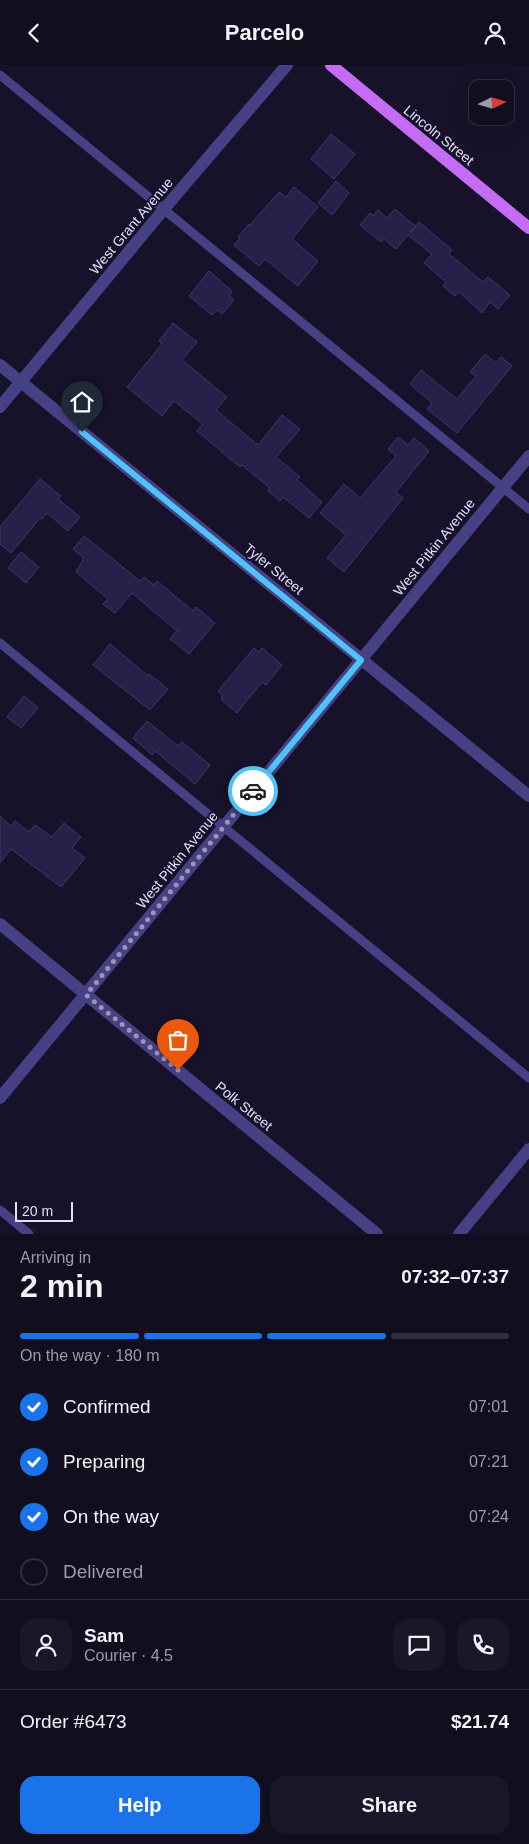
<!DOCTYPE html>
<html lang="en">
<head>
<meta charset="utf-8">
<style>
  :root { --surface:#110e1f; --page:#1a1728; --text:#f1f3f6; --muted:#9c9ca4; --line:#302e3d; --accent:#1a73e8 }
  body { margin:0; font-family:Arial,sans-serif; background:var(--page); color:var(--text); height:100vh; display:flex; flex-direction:column; font-size:19px; white-space:nowrap }
  * { box-sizing:border-box; margin:0 }
  p { font-size:16px; color:var(--muted) }
  .icon { flex:none; width:28px; height:28px; fill:none; stroke:currentColor; stroke-width:2; stroke-linecap:round; stroke-linejoin:round }
  .map { position:relative; height:1169px; overflow:hidden }
  .side { display:flex; flex-direction:column; background:var(--surface); flex:1 }
  .side>* { flex:none }
  .needle { width:32px; rotate:85deg }
  .controls { position:absolute; left:469px; top:15px; display:grid; gap:10px }
  .controls a { display:grid; place-items:center; width:45px; height:45px; border-radius:10px; background:var(--surface); box-shadow:0 5px 20px #0002,0 0 0 1px var(--line); font-size:25px }
  .scale { position:absolute; left:15px; bottom:12px; width:58px; box-sizing:border-box; padding-left:5px; border:2px solid #e1ddfd; border-top:0; font-size:14px; line-height:18px; white-space:nowrap; color:#e1ddfd; -webkit-text-stroke:4px #171229; paint-order:stroke }
  .pin { position:absolute; display:grid; place-items:center; width:42px; height:42px; color:#fff; margin:-51px -21px; border-radius:50% 50% 50% 0; rotate:-45deg; box-shadow:0 0 5px #0007 }
  .pin .icon { rotate:45deg }
  .courier { position:absolute; display:grid; place-items:center; width:50px; height:50px; margin:-25px; border:4px solid #4fc3f7; border-radius:50%; background:#fff; color:#222; box-shadow:0 1px 6px #0007 }
  .summary em { font-style:normal; font-weight:700 }
  .summary div { display:flex; flex-direction:column-reverse }
  .summary { display:flex; align-items:center; justify-content:space-between; height:85px; padding:0 20px }
  h1 { font-size:32px; font-weight:700; line-height:38px }
  .bar { display:grid; grid-template-columns:repeat(4,1fr); gap:8px 5px; align-content:center; height:60px; padding:0 20px }
  .bar i { height:6px; border-radius:4px; background:var(--line) }
  .bar .current { background:var(--accent) }
  .bar p { grid-column:span 4 }
  .line { display:flex; align-items:center; gap:12px; padding:0 20px; border-top:1px solid var(--line) }
  .line div { flex:1 }
  .round { display:grid; place-items:center; flex:none; width:52px; height:52px; border-radius:15px; background:var(--page) }
  ol { padding:0 20px; list-style:none }
  li { display:flex; align-items:center; gap:15px; height:55px }
  li p { margin-inline-start:auto }
  li .icon { padding:5px; border-radius:50%; background:var(--accent); color:#fff; stroke-width:4 }
  li:last-child { color:var(--muted) }
  li i { width:28px; height:28px; border:2px solid var(--line); border-radius:50% }
  .button { display:flex; gap:10px; margin-top:auto; padding:10px 20px }
  .button a { flex:1; height:58px; border-radius:15px; background:var(--accent); color:#fff; font-size:20px; font-weight:700; line-height:58px; text-align:center }
  .button a+a { background:var(--page); color:var(--text) }
  header { display:flex; justify-content:space-between; align-items:center; height:65px; padding:0 20px; background:var(--surface); font-size:22px; font-weight:700 }
  .map>svg:first-child { display:block }
  .building { fill:#292049; stroke:#423473 }
  .lines { fill:none; stroke-linecap:round; stroke-linejoin:round }
  .service { stroke:#454184; stroke-width:9 }
  .minor { stroke:#454184; stroke-width:12 }
  .primary { stroke:#c56cf5; stroke-width:12 }
  .done { stroke:#9a96b3; stroke-width:5; stroke-dasharray:0 9 }
  .route { stroke:#4fc3f7; stroke-width:6 }
  .labels { text-anchor:middle; dominant-baseline:central; stroke-width:4; stroke-linejoin:round; paint-order:stroke }
  .street-label { font-size:14px; fill:#e1ddfd; stroke:#171229 }
</style>
</head>
<body>
<header><svg class="icon" aria-label="back" viewBox="0 0 24 24"><path d="M15 5l-7 7 7 7"/></svg>Parcelo<svg class="icon" aria-label="person" viewBox="0 0 24 24"><circle cx="12" cy="8" r="4"/><path d="M4 21q1-7 8-7t8 7"/></svg></header>
<div class="map">
<svg width="529" height="1169" viewBox="0 0 529 1169">
  <rect width="100%" height="100%" fill="#171229"/>
  <g class="building">
    <path d="M331,69L355,89L334,114L311,94Z"/>
    <path d="M336,116L349,128L332,150L318,138Z"/>
    <path d="M294,122L318,142L292,174L318,196L298,221L265,194L259,201L234,180L240,173L238,172L249,159L250,160L279,127L286,132Z"/>
    <path d="M395,144L415,161L410,168L419,157L452,185L449,189L483,217L488,212L510,230L498,244L490,237L482,248L459,227L455,231L443,221L446,217L424,198L432,189L408,170L396,184L384,174L381,177L360,160L370,148L373,151L378,145L387,153Z"/>
    <path d="M209,206L232,226L229,231L234,235L222,249L217,245L212,250L189,231Z"/>
    <path d="M173,258L197,277L182,295L227,332L216,345L258,380L282,350L300,364L276,392L300,412L297,415L322,437L309,453L283,432L280,436L268,426L270,423L242,400L240,402L197,366L203,359L174,336L162,351L127,322L162,279L159,276Z"/>
    <path d="M485,289L496,298L501,292L512,301L457,368L427,344L432,338L410,319L421,305L457,334L476,311L470,307Z"/>
    <path d="M398,372L408,380L414,373L429,386L396,427L403,433L344,507L327,493L346,470L320,448L344,419L360,433L396,391L388,384Z"/>
    <path d="M40,414L61,431L58,434L80,452L68,466L47,448L42,454L40,453L11,488L0,479V462Z"/>
    <path d="M84,471L140,516L144,512L154,520L157,516L193,546L196,542L215,558L189,589L170,574L177,566L132,528L115,548L103,539L108,534L76,507L84,493L73,484Z"/>
    <path d="M21,487L39,502L26,518L8,503Z"/>
    <path d="M110,579L148,611L149,609L168,624L150,645L93,600Z"/>
    <path d="M254,583L259,587L262,583L282,600L266,620L262,617L237,648L221,634L223,631L218,626Z"/>
    <path d="M24,631L38,643L21,663L7,652Z"/>
    <path d="M147,656L178,681L182,677L210,700L195,719L155,686L152,690L133,673Z"/>
    <path d="M0,751L11,761L15,756L29,767L35,760L52,772L64,758L81,772L72,783L85,793L61,822L11,784L0,798Z"/>
  </g>
  <g class="lines">
    <g class="service">
      <path d="M0,10L529,444"/>
      <path d="M0,578L529,1013"/>
      <path d="M0,1145L29,1169"/>
    </g>
    <g class="minor">
      <path d="M0,300L529,731"/>
      <path d="M0,342L164,144L287,0"/>
      <path d="M0,859L377,1169"/>
      <path d="M0,1033L529,391"/>
      <path d="M459,1169L529,1084"/>
    </g>
    <path class="primary" d="M331,0L529,163"/>
  </g>
  <g class="lines">
    <path class="done" d="M178,1005L86,930L253,726"/>
    <path class="route" d="M82,367L361,595L253,726"/>
  </g>
  <g class="labels">
    <g class="street-label">
      <text transform="translate(439 70) rotate(39)">Lincoln Street</text>
      <text transform="translate(131 161) rotate(-50)">West Grant Avenue</text>
      <text transform="translate(434 482) rotate(-51)">West Pitkin Avenue</text>
      <text transform="translate(274 504) rotate(39)">Tyler Street</text>
      <text transform="translate(177 795) rotate(-51)">West Pitkin Avenue</text>
      <text transform="translate(244 1041) rotate(39)">Polk Street</text>
    </g>
  </g>
</svg>
<div class="controls">
<a><svg class="needle" viewBox="-14 -14 28 28"><path d="M0-13l5 13h-10z" fill="#e53935"/><path d="M0 13l5-13h-10z" fill="#9c9ca4"/></svg></a>
</div>
<div class="scale">20 m</div>
<div class="pin" style="left:178px;top:1005px;background:#ea580c"><svg class="icon" aria-label="bag" viewBox="0 0 24 24"><path d="M5 8h14l-1 12H6zM9 8a3 3 0 0 1 6 0"/></svg></div>
<div class="pin" style="left:82px;top:367px;background:#1f2937"><svg class="icon" aria-label="home" viewBox="0 0 24 24"><path d="M3 11l9-7 9 7M6 9v11h12V9"/></svg></div>
<div class="courier" style="left:253px;top:726px"><svg class="icon" aria-label="car" viewBox="0 0 24 24"><path d="M5 17H2v-5l4-1 3-4h7l3 4 3 1v5h-3M9 17h6M6 11h13"/><circle cx="7" cy="17" r="2"/><circle cx="17" cy="17" r="2"/></svg></div>
</div>
<section class="side">
<div class="summary"><div><h1>2 min</h1><p>Arriving in</p></div><em>07:32–07:37</em></div>
<div class="bar"><i class="current"></i><i class="current"></i><i class="current"></i><i></i><p>On the way · 180 m</p></div>
<ol>
<li><svg class="icon" aria-label="check" viewBox="0 0 24 24"><path d="M5 12l5 5 9-10"/></svg>Confirmed<p>07:01</p></li>
<li><svg class="icon" aria-label="check" viewBox="0 0 24 24"><path d="M5 12l5 5 9-10"/></svg>Preparing<p>07:21</p></li>
<li><svg class="icon" aria-label="check" viewBox="0 0 24 24"><path d="M5 12l5 5 9-10"/></svg>On the way<p>07:24</p></li>
<li><i></i>Delivered</li>
</ol>
<div class="line" style="height:90px"><a class="round"><svg class="icon" aria-label="person" viewBox="0 0 24 24"><circle cx="12" cy="8" r="4"/><path d="M4 21q1-7 8-7t8 7"/></svg></a><div><b>Sam</b><p>Courier · 4.5</p></div><a class="round"><svg class="icon" aria-label="chat" viewBox="0 0 24 24"><path d="M4 5h16v11H9l-5 4z"/></svg></a><a class="round"><svg class="icon" aria-label="phone" viewBox="0 0 24 24"><path d="M5 4h4l2 5-3 2q2 4 5 5l2-3 5 2v4C11 20 4 13 5 4z"/></svg></a></div>
<div class="line" style="height:65px"><div>Order #6473</div><b>$21.74</b></div>
<div class="button"><a>Help</a><a>Share</a></div>
</section>
</body>
</html>
